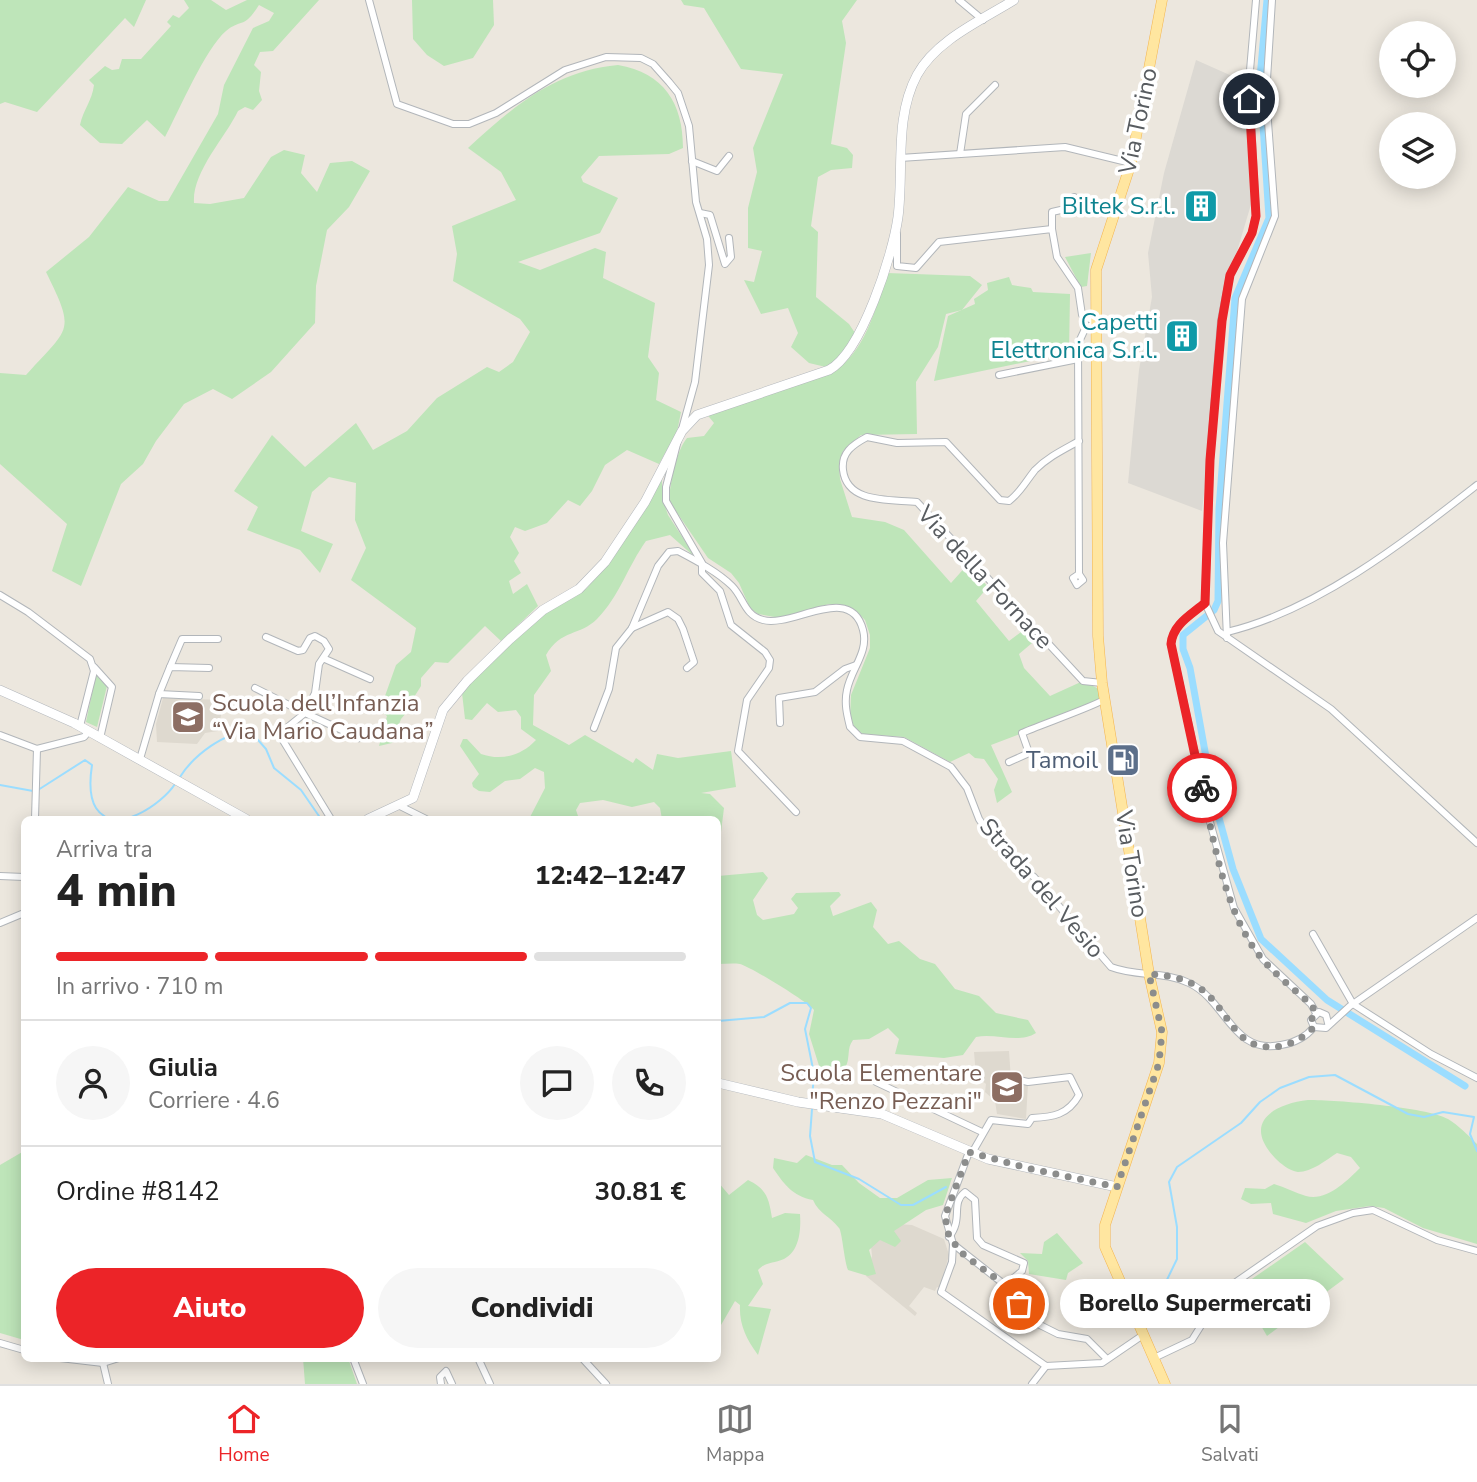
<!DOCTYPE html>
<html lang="it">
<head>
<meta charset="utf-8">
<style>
  :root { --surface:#fff; --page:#f6f6f6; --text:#222; --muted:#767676; --line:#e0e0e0; --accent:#ec2428 }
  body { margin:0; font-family:"Nunito Sans",sans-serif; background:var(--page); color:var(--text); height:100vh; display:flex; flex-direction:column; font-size:26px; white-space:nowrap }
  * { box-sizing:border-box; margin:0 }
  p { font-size:23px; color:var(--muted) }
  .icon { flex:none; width:38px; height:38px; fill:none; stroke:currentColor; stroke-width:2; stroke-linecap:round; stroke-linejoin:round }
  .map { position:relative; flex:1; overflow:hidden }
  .sheet { position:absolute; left:21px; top:816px; width:700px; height:546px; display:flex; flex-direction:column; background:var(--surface); border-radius:10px; box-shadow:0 4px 18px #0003 }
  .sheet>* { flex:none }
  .tools { position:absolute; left:1379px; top:21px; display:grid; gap:14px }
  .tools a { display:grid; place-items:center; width:77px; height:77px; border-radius:50%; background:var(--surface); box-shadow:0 4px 18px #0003; font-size:35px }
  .pin { position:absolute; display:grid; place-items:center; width:60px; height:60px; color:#fff; margin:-30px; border:4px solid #fff; border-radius:50%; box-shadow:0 2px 7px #0007 }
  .courier { position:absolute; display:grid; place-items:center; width:70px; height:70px; margin:-35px; border:5px solid #ec2428; border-radius:50%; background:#fff; color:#222; box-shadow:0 2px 9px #0007 }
  .bubble { position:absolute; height:49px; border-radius:24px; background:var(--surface); box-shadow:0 4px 18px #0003; font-size:23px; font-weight:800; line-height:49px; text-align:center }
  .head em { font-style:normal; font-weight:800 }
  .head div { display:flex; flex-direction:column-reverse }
  .head { display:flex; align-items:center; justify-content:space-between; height:119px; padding:0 35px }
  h1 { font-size:46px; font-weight:800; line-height:52px }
  .bar { display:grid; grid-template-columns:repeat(4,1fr); gap:10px 7px; align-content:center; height:84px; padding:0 35px }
  .bar i { height:9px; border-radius:5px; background:var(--line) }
  .bar .active { background:var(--accent) }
  .bar p { grid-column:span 4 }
  .line { display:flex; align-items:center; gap:18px; padding:0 35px; border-top:2px solid var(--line) }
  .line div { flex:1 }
  .round { display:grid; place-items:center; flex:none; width:74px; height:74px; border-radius:37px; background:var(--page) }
  .cta { display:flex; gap:14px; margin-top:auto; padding:14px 35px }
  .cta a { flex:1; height:80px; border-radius:42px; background:var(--accent); color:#fff; font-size:28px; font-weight:800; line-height:80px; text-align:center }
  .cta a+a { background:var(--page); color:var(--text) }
  .tabs { display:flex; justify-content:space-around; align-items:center; height:98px; border-top:2px solid var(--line); background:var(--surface); font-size:19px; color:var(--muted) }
  .tabs a { display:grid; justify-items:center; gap:4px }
  .tabs .active { color:var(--accent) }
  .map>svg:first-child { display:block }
  .industrial { fill:#dcd9d3 }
  .education { fill:#ded9cf }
  .green { fill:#bee5b9 }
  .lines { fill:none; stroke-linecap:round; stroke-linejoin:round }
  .stream { stroke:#9bddff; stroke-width:2 }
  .canal { stroke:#9bddff; stroke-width:7 }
  .street-casing { stroke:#b2b6ba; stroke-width:8 }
  .secondary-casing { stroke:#b3b7bc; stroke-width:10 }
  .primary-casing { stroke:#f4b54f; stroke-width:11 }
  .street { stroke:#fff; stroke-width:6 }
  .secondary { stroke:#fff; stroke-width:9 }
  .primary { stroke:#ffe6a0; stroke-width:10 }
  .done { stroke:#8c8d8c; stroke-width:7; stroke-dasharray:0 12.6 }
  .route { stroke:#ec2428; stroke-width:9 }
  .labels { text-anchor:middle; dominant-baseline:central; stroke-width:7; stroke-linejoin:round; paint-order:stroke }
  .street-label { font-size:24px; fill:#585c60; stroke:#fff }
  .culture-label { font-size:24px; fill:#0d838f; stroke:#fff; text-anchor:end }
  .education-label { font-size:24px; fill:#785e54; stroke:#fff; text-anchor:start }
  .service-label { font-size:24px; fill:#4e5e75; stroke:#fff; text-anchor:end }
</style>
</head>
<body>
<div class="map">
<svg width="1477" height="1384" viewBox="0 0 1477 1384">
  <rect width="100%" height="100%" fill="#ece7de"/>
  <path class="industrial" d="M1196,60L1241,80L1255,191L1230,275L1202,511L1128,483L1139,370L1152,297L1148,253L1164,173Z"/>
  <g class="education">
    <path d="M163,698L224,700L218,731L205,733L197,744L157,742L156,724Z"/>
    <path d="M1009,1051L1011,1080L1028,1084L1026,1119L997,1114L995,1101L985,1092L986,1084L976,1076L974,1052Z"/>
    <path d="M897,1224L912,1225L944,1239L949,1255L944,1273L946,1276L940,1288L937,1287L935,1291L924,1287L909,1306L917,1313L915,1316L866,1276L872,1256L871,1246Z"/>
  </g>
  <g class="green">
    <path d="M0,0H146L134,27L125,18L37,112L5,102L0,104Z"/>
    <path d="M184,0H211L226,10L247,0H319L273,51L260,52L254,65L261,72L259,91L262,100L253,110L245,107L238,111C225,138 192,172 194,203L210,204L244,198L271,157L284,150L305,155L301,173L317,192L330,163L352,161L370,171L349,207L327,230L316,286L315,323L271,372L232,399L213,389L184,404L156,441L143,464L121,484L81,586L52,571L67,524L0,464V373L26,375C70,326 76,333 46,272L89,237L128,187L159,201H168L218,114L224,85L253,28L269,21L274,13L259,5C243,30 242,18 226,31C205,49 179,111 165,137L147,120L122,144L100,143L80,125C83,110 92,101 94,85L89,80L105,66L112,70L119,69L122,59H141L171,26L167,22L173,15L179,18L189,8Z"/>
    <path d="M412,0H493L494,25L473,58L444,66L427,55L413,39Z"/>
    <path d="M681,0H857L842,21L846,43L831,144L847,148L853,155L852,168L831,170L818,177L811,226L818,232L816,297L849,324L855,333L848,350L830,368L809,363L791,347L798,333L788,308L761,314L744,280L754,282L762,251L748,248V208L757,172L753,148L783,74L741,69L704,8L684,5Z"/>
    <path d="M618,65C664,73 683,103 683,148L669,154L599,156L581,177L583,182L618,198L600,233L518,262L540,270L595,248L606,252L603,278L655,303L648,357L659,373L656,400L681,412L677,432L659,464L627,450L605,465L592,491L580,506L568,500L547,523L525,531L515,527L510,537L519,553L514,561L521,573L509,581L513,594L527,584L538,606L501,641L485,626L448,663L435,662L421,678V686L411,702L412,706L401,719L392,743L379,746L387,716L380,710L396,665L411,652L416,628L351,580L366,548L355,520L356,483L329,477L312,492L301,531L333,544L320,573L300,550L247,530L258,507L234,491L272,435L305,467L356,423L373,450L407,431L437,398L487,367L499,372L513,362L530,332L520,319L453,281L457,254L452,226L516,200L501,172L468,148C514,106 554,71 618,65Z"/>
    <path d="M1091,253L1087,286L1081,287L1065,257Z"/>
    <path d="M887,273L970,276L982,285L962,310L946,314L938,347L916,382L917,434L861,435L843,451L839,463L840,479L852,517L885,522L904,530L951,583L968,564L988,587L976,601L1009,641L1028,627L1038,638L1019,654L1024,668L1050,696L1083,681L1103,691L1100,704L991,745L1012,792L997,803L994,790L998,779L984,759L975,758L969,753L950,762L904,737L863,734L855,728L850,718L851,695L870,648V635L865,620L855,610L829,604L780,618L758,614L750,608L739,583L731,573L708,558L669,501C670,484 676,451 687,438L704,436L714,423L705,412L831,373C865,354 876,308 887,273Z"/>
    <path d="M1009,277L1012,285L1031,288L1033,292L1070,294L1069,353L934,381L948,316L975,304L974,299L988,290L987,283Z"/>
    <path d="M662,478V497L668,515L696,558L670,535L646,541C628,566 619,597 597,619C580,636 561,629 546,655L551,671L534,695L533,725L569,745L585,735L633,763L636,758L653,770L657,754L678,758L731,751L736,787L701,793L710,794L724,808L719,848L718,819H662L660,808L654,802L632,807L603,800L580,803L576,810L579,819H529L545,788L544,772L535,768L520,779L505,781L490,792L479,791L473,787L472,783L479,774L460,746L463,739H467L481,754C501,761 521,756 536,740L521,729V717L516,710L498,712L487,703L472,720L465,719L462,693L500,651L547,611L587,588L612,558Z"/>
    <path d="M96,674L107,686L97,727L86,722Z"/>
    <path d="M763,872L768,878L753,900L757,915L763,920L794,914L798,908L791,899L796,893L839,892L841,895L830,906L833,916L871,902L877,910L873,927L888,944L899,941L920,959L935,964L955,989L979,996L996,1013L1028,1020L1036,1033C1019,1044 996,1033 976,1037L963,1055L944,1058L895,1054L899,1039L888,1028L869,1039L853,1040C846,1049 851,1058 845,1068L835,1070L827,1076L821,1072L809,1034L814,1010C808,1002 751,967 740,964C733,963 725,964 718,964V876Z"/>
    <path d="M1308,1100C1336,1100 1426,1107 1448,1119C1458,1125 1469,1136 1477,1144V1244L1423,1228L1384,1208L1370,1206L1336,1211L1306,1223L1273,1214L1271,1203L1251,1204L1241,1199L1245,1188L1265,1189L1274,1184C1285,1187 1295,1193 1306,1196C1326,1202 1348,1180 1360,1168L1351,1157L1337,1153C1326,1160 1312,1172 1298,1172C1289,1171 1280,1163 1275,1158C1242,1123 1273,1104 1308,1100Z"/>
    <path d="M24,1151V1340L0,1333V1165Z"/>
    <path d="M806,1155L832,1165H842L859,1183L880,1198H897L928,1180L952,1178L943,1205L926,1210L894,1231L901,1241L895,1247L880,1240L869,1250L876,1274L868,1276L848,1270C844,1260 842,1231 839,1228C830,1216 819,1214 813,1200C792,1196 784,1184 773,1168L774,1158L797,1163Z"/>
    <path d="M748,1180C767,1189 769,1199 772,1218L785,1213L800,1214C801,1229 800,1251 784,1259C773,1264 767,1261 758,1270L763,1284L748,1306L771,1309L758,1355C746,1339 739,1324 740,1305L735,1301L721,1325L718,1324V1182L729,1195Z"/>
    <path d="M1057,1233L1083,1263L1068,1273L1066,1280L1029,1274L1028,1261L1020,1253L1042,1254L1044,1242Z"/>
    <path d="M1305,1242L1344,1279L1267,1336L1239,1288Z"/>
    <path d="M303,1358H348L357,1384H305Z"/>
  </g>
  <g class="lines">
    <g class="stream">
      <path d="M180,777C193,756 226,730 251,732L266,749L274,768L301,790L321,819"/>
      <path d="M0,785L33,791"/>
      <path d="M38,790L85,760L92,765C90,778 89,797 96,808C115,837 162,804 175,784"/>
      <path d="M718,1021L764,1017L790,1003H807L811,1008L805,1029L814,1074L812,1099"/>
      <path d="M812,1109L810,1136L815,1162L859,1179L901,1205H913L946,1187"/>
      <path d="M1143,1308L1163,1288L1177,1259V1227L1169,1182L1177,1167L1241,1123L1260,1102L1280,1088L1309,1077L1335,1075L1408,1114L1424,1117L1443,1112L1474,1117L1470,1134L1477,1151"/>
    </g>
    <path class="canal" d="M1267,0L1260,78L1269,218L1235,298L1219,509L1218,601L1214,610L1183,635V649L1190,668L1213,796L1233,869L1261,939L1327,1000L1465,1086"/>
    <g class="street-casing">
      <g id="street">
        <path d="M369,0L397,104L453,124H469L496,113L565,70L606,57L641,58L653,64L669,82L678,93L689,126L696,202L707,239L709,265L695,382L682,429"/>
        <path d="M959,0L983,20"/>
        <path d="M1256,0L1249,82L1256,216L1252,233L1230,275L1221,321L1210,460L1205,603L1218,631L1331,709L1477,843"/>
        <path d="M960,154L966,114L995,85"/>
        <path d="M900,158L1065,147L1131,163"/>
        <path d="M692,161L717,171L729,156"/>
        <path d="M700,213L710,215L725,264L731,257L729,238"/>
        <path d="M1052,229V212L1074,207V197"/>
        <path d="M897,234V266L916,268L939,242L1052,229L1057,257L1078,288L1082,315L1096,322"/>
        <path d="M999,375L1078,359"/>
        <path d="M678,440L666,487V501L702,563V573L720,591L731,625L765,652L770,660L769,668L747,700L738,751L796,812"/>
        <path d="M1079,441C1063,450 1048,457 1035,470C1026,481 1021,492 1009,501L1000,500L946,442L897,443L867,437C852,445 841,453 843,470C847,504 890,499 917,502L1083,681L1102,683"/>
        <path d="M1079,574L1073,578L1077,585L1083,580L1079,574L1078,344L1085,329L1096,322"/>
        <path d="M0,595L28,612L90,659L94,671L80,726"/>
        <path d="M1205,603C1191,615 1173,624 1171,644L1210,822L1234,908L1263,959L1311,1004L1316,1013"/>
        <path d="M632,628L668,612L678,619L683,629L694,662L687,668"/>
        <path d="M1227,632C1318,610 1404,542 1477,485"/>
        <path d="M1227,638L1223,543L1242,299L1275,216L1266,95L1272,0"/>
        <path d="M325,659L370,679"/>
        <path d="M94,667L112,687L100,738"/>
        <path d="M170,667L182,639H218"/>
        <path d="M255,688L305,713L315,693L319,664L329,649L324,641L315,636L310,638L303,650L298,651L266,637"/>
        <path d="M159,694L170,667L209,668"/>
        <path d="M780,723L779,698L815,692L845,669L856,665"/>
        <path d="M594,728L609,689L616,648L632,628L658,566L669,552L678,551C695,560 718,572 732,586C744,598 744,615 763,620C792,628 851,582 863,630C869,652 851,669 847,690C844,703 847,715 850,727L860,737L903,741L951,767L967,788L979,819L991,837L1012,861L1034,877L1111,967C1137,977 1164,971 1189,983C1227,1001 1232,1055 1281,1045C1294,1043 1306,1037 1314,1027"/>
        <path d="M0,735L37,749L84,737L89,731"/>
        <path d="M140,759L159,694L199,696"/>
        <path d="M1009,762L1029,753L1022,733C1035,727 1100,704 1105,699"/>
        <path d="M400,806L426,819"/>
        <path d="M35,819L37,749"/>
        <path d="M331,819L279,734L305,713L359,738"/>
        <path d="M0,876L24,877"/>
        <path d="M0,923L24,913"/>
        <path d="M1313,934L1353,1004L1431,1054L1477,1078"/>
        <path d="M1314,1027L1326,1028L1350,1006L1477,918"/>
        <path d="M1314,1027L1311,1020L1319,1012L1326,1015L1328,1023"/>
        <path d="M876,1082L982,1132"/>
        <path d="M969,1152L945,1216L953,1244L1005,1285L1036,1323L1058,1334L1087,1339L1106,1358"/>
        <path d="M972,1153L991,1120L1028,1124L1032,1118C1053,1117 1068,1115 1079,1095L1070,1077L1028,1082L1015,1079"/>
        <path d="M949,1237C964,1218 950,1204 965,1192L975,1200L977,1238L983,1245L1024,1263L1022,1271L1005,1285"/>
        <path d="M953,1244L952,1262L941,1292L1046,1366L1102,1363L1143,1335"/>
        <path d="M1230,1310L1233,1317"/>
        <path d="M0,1343L24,1350"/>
        <path d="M60,1358L103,1363L119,1358"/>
        <path d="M353,1358L363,1384"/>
        <path d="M478,1358L490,1384"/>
        <path d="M582,1358L606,1384"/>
        <path d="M1154,1358L1192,1340L1212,1308L1210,1300L1317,1226L1353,1213L1373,1210L1437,1240L1477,1251"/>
        <path d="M103,1363L108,1384"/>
        <path d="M441,1384L440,1377L446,1371L452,1384"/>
        <path d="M1032,1384L1046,1366"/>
      </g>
    </g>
    <g class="secondary-casing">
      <g id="secondary">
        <path d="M0,690L74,723L246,819"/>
        <path d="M368,819L413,798L443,710L467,681L510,639L543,610L579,589L605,562L645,502L682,431L697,415L829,370C862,352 893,254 898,217C904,170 894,118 917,75C936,40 982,20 1014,0"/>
        <path d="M718,1083L798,1102L882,1114L988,1159L1117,1187"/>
      </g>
    </g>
    <g class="primary-casing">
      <path id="primary" d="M1162,0L1131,163L1096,270L1098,636L1102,683L1149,974L1162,1032L1159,1063L1105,1225V1247L1165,1384"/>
    </g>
    <use href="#street" class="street"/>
    <use href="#secondary" class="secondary"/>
    <use href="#primary" class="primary"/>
  </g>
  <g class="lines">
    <path class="done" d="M1019,1304L1005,1285L964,1255L949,1237L945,1216L969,1152L1027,1168L1117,1187L1159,1063L1162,1032L1149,974C1167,975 1186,978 1201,989C1231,1011 1234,1054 1281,1046C1293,1043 1305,1037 1314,1027L1311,1020L1316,1013L1311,1004C1291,987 1268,969 1253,947C1223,901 1214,841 1202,788"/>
    <path class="route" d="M1202,788L1171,644C1173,624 1191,615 1205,603L1210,460L1222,321L1230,275L1252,233L1256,216L1249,99"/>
  </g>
  <defs>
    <g id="building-square" transform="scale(1.75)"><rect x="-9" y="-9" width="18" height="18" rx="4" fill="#0f9aa8" stroke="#fff"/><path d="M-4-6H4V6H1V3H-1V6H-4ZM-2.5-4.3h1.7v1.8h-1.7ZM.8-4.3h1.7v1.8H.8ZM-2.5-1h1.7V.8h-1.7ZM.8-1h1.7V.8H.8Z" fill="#fff"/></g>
    <g id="school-square" transform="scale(1.75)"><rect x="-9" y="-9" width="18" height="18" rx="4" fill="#8d6e63" stroke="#fff"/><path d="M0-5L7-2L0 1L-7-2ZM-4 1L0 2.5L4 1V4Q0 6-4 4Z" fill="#fff"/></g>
    <g id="fuel-square" transform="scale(1.75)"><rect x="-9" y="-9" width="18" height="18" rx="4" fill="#5c6f8a" stroke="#fff"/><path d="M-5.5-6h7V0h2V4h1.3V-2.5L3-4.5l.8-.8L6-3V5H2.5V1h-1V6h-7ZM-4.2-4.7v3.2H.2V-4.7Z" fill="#fff"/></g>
  </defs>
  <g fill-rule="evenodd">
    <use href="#building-square" x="1201" y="206"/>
    <use href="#building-square" x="1182" y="336"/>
    <use href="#school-square" x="188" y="717"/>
    <use href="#fuel-square" x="1123" y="760"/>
    <use href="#school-square" x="1007" y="1087"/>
  </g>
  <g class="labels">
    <g class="street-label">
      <text transform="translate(1138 121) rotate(-78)">Via Torino</text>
      <text transform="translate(985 577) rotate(47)">Via della Fornace</text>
      <text transform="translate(1132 864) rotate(81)">Via Torino</text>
      <text transform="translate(1042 888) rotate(49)">Strada del Vesio</text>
    </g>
    <g class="culture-label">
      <text x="1176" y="206">Biltek S.r.l.</text>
      <text x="1158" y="322">Capetti<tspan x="1158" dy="28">Elettronica S.r.l.</tspan></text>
    </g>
    <g class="education-label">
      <text x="212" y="703">Scuola dell’Infanzia<tspan x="212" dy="28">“Via Mario Caudana”</tspan></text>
      <text x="982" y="1073" text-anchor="end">Scuola Elementare<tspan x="982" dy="28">"Renzo Pezzani"</tspan></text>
    </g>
    <g class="service-label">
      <text x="1098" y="760">Tamoil</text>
    </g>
  </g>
</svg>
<div class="tools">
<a><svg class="icon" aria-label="locate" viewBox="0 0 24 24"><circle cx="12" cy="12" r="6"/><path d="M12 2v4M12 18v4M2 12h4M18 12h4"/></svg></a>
<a><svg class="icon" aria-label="layers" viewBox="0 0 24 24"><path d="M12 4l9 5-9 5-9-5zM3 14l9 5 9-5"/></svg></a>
</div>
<div class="pin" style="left:1019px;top:1304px;background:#ea580c"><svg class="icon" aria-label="bag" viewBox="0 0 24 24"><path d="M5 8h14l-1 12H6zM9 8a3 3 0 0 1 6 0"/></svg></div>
<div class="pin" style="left:1249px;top:99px;background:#1f2937"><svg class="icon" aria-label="home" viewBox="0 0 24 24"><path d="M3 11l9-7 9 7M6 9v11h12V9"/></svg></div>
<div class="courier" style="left:1202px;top:788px"><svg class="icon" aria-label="bike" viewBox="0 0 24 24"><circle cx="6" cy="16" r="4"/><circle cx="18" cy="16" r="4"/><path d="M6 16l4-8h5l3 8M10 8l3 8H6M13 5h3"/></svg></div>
<div class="bubble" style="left:1060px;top:1279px;width:270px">Borello Supermercati</div>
<section class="sheet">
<div class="head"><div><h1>4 min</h1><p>Arriva tra</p></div><em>12:42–12:47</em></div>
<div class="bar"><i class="active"></i><i class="active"></i><i class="active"></i><i></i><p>In arrivo · 710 m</p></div>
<div class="line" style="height:126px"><a class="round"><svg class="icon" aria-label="person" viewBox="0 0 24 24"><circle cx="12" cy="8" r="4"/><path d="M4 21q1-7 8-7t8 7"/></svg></a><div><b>Giulia</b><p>Corriere · 4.6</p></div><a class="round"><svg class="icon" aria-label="chat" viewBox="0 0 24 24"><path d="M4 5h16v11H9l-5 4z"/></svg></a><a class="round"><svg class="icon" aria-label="phone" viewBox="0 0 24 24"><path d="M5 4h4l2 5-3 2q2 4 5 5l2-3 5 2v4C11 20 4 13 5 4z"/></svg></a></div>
<div class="line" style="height:91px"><div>Ordine #8142</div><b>30.81 €</b></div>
<div class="cta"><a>Aiuto</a><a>Condividi</a></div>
</section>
</div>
<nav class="tabs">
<a class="active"><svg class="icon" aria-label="home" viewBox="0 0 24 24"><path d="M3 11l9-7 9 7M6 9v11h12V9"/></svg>Home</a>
<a><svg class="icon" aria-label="map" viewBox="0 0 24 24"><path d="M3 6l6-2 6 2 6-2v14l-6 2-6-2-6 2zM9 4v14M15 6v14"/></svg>Mappa</a>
<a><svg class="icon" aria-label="saved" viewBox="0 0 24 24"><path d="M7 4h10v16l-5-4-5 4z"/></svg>Salvati</a>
</nav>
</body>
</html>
